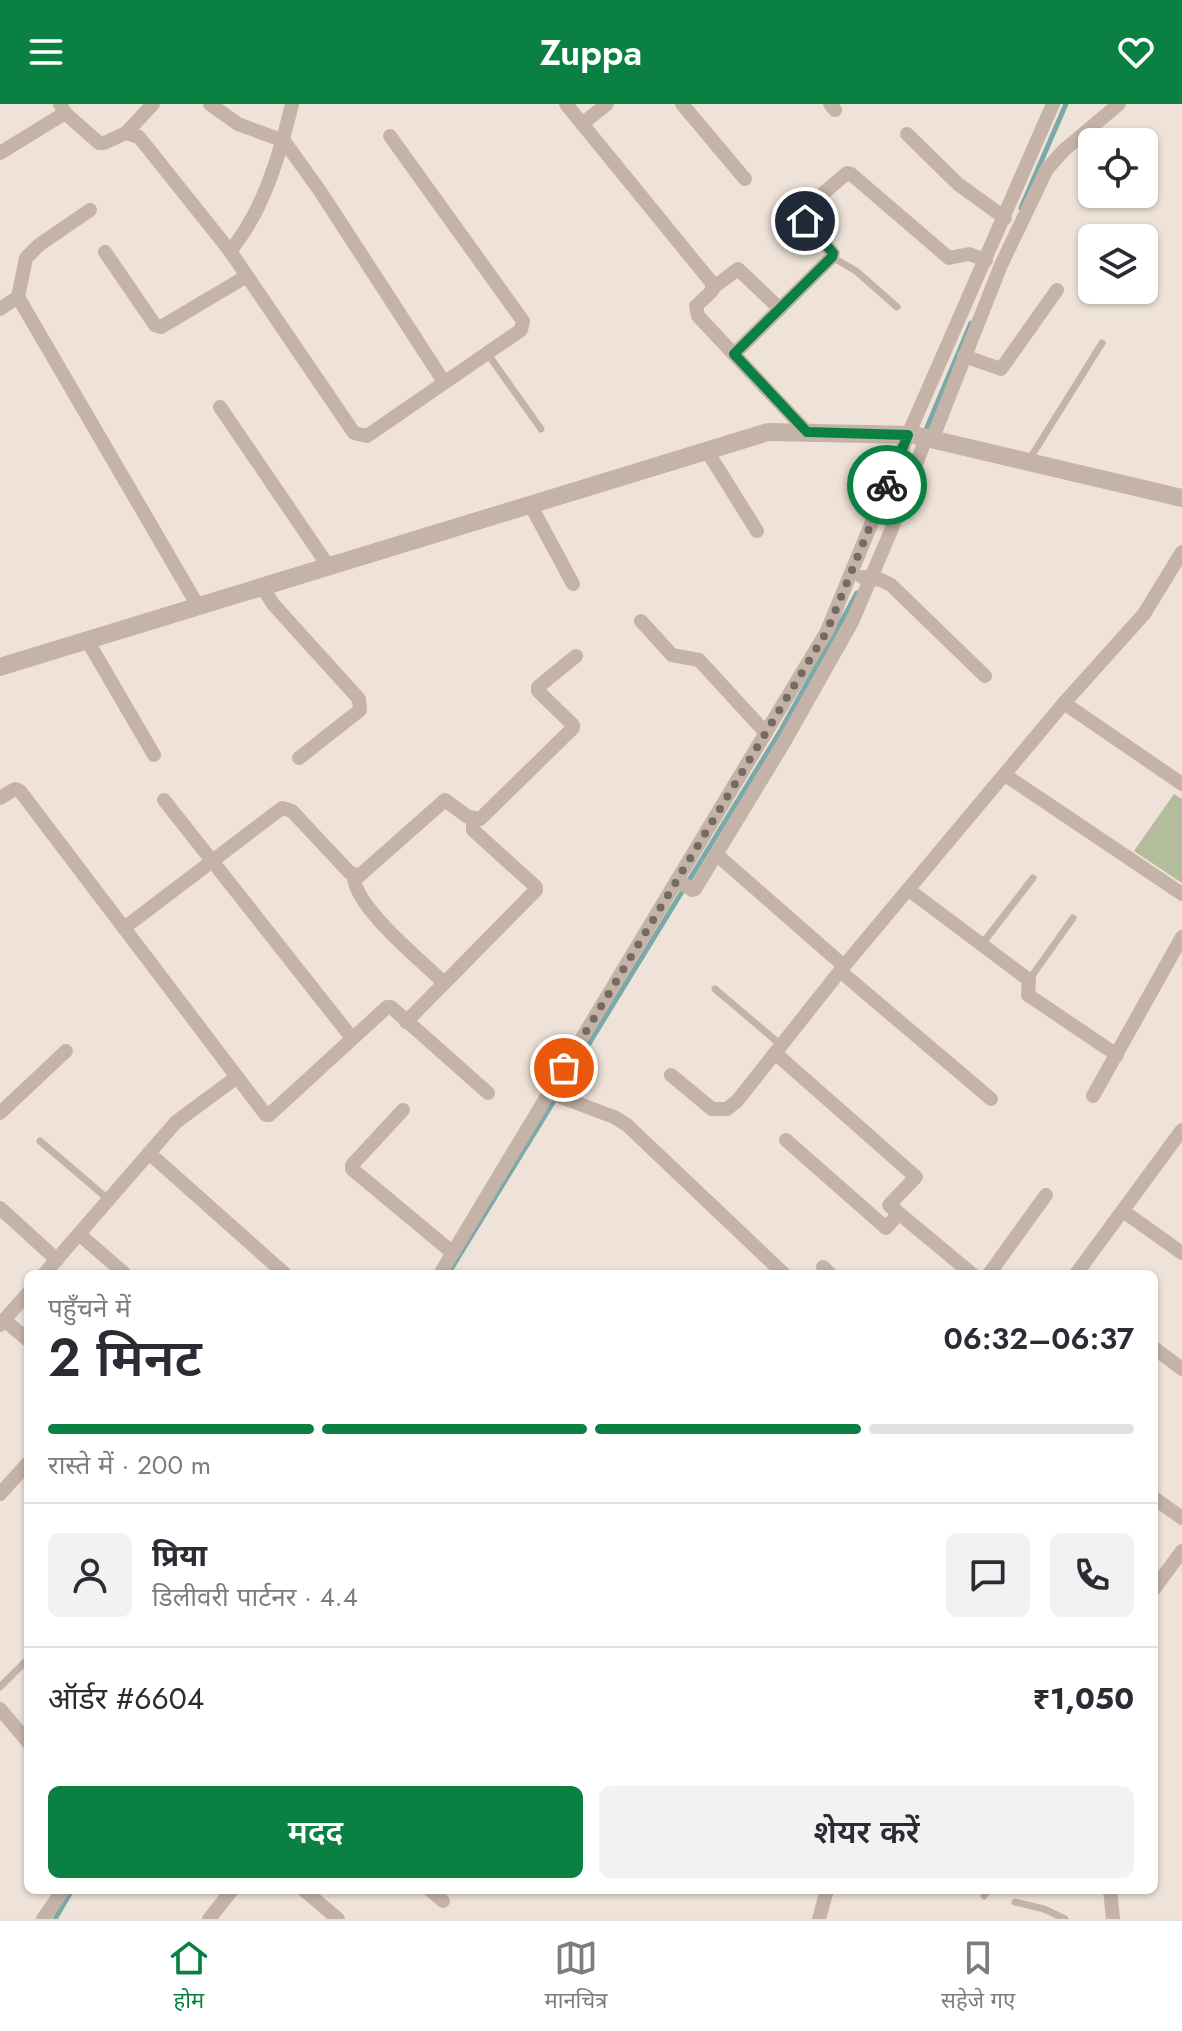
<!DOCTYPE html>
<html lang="hi">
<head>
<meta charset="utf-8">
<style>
  :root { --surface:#fff; --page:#f2f2f3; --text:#2b2b33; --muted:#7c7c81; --line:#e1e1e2; --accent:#0b8043 }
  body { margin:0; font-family:Jost,"Noto Sans Devanagari",sans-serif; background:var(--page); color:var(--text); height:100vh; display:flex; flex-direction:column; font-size:30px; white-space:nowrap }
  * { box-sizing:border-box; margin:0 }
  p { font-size:26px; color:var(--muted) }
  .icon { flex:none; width:44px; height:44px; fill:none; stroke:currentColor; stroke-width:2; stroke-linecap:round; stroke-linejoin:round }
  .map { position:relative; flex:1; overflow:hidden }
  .drawer { position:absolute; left:24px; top:1166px; width:1134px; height:624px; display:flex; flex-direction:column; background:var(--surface); border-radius:12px; box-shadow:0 2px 6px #0004 }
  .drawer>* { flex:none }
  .fabs { position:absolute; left:1078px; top:24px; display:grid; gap:16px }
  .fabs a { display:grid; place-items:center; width:80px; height:80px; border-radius:12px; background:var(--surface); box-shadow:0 2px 6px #0004; font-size:40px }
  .pin { position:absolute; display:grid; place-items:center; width:68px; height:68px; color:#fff; margin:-34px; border:4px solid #fff; border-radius:50%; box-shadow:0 2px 8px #0007 }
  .courier { position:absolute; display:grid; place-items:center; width:80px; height:80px; margin:-40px; border:6px solid #0b8043; border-radius:50%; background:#fff; color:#222; box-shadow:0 2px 10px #0007 }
  .overview em { font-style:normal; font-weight:600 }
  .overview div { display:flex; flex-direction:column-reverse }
  .overview { display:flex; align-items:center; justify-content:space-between; height:136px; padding:0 24px }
  h1 { font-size:52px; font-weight:600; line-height:60px }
  .bar { display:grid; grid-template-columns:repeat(4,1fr); gap:12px 8px; align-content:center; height:96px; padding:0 24px }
  .bar i { height:10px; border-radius:6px; background:var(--line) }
  .bar .active { background:var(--accent) }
  .bar p { grid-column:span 4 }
  .line { display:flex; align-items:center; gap:20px; padding:0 24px; border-top:2px solid var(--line) }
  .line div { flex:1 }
  .round { display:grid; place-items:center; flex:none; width:84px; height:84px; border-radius:12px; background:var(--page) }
  .cta { display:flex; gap:16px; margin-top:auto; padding:16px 24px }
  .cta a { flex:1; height:92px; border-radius:12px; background:var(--accent); color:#fff; font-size:32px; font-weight:600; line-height:92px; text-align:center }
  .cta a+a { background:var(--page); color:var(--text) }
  header { display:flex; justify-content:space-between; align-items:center; height:104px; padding:0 24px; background:var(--accent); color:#fff; font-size:36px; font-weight:600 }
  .menu { display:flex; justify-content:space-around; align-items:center; height:112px; border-top:2px solid var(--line); background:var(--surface); font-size:22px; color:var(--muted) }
  .menu a { display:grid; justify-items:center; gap:4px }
  .menu .active { color:var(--accent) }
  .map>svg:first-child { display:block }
  .green { fill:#b3bc9b }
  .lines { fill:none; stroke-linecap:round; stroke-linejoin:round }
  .stream { stroke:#7ba9a8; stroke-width:5 }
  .service { stroke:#c6b3a7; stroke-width:7 }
  .minor { stroke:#c6b3a7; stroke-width:14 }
  .tertiary { stroke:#c6b3a7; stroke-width:18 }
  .done { stroke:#756b65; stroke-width:8; stroke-dasharray:0 14.4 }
  .route { stroke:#0b8043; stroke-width:10 }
</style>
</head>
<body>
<header><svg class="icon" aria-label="menu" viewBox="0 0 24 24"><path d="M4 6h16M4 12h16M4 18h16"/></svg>Zuppa<svg class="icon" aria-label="heart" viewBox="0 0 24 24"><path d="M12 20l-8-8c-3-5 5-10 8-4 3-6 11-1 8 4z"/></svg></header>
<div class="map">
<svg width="1182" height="1815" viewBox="0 0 1182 1815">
  <rect width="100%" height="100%" fill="#efe3d9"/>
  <path class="green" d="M1174,690L1182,695V779L1134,747Z"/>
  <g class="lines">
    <g class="stream">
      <path d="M1021,104L1066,0"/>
      <path d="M925,328L971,219"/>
      <path d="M448,1170L781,626L857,489"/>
      <path d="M55,1815L72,1786"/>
    </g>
    <g class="service">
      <path d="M832,153L856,167L897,203"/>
      <path d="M487,249L541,325"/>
      <path d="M1029,356L1102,239"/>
      <path d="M982,840L1033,774"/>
      <path d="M1029,876L1073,814"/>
      <path d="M715,885L781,941"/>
      <path d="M40,1037L108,1095"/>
      <path d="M0,1583L28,1555"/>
      <path d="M984,1792L988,1786"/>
      <path d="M1015,1798L1044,1805L1065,1815"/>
    </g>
    <g class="minor">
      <path d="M210,0L238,20L284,37L320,87L444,278"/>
      <path d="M566,0L712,179V187L696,202L698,212L807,328"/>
      <path d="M682,0L745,75"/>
      <path d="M830,0L835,6"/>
      <path d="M65,9L99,39H104L126,29L139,33L230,147L354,329L367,332L521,226L523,217L390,32"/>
      <path d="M582,20L607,0"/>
      <path d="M126,29L153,0"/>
      <path d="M907,30L958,80L1005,114"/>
      <path d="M0,49L65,9L60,0"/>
      <path d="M230,147C263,108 280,50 292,0"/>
      <path d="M105,148L155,221L161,223L247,172"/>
      <path d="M714,183L738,165L780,205"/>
      <path d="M18,193L26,154L39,141L90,106"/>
      <path d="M0,205L18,193L198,502"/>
      <path d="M734,250L832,153L833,149L805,117V105L847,69L851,70L949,154L969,150L986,156"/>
      <path d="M964,252L1001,265L1057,186"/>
      <path d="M220,303L329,463"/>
      <path d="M932,336L1001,161L1047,65L1064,46L1119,0"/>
      <path d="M707,347L757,427"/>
      <path d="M531,402L573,480"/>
      <path d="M862,473L881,476L891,481L985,572"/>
      <path d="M262,482L273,500L359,595L360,606L299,654"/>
      <path d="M641,517L672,551L699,556L766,629"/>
      <path d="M87,536L154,651"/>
      <path d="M1064,599L1182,680"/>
      <path d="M1005,671L1182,790"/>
      <path d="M0,694L15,685L20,687L266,1011H269L387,903H391L488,989"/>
      <path d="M164,696L352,934"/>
      <path d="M716,750L844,862"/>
      <path d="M354,771C352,801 422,857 444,879"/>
      <path d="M677,776L692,786L695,785L782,642L852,518L890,429L926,334"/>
      <path d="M909,786L1029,876L1028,891L1117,951"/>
      <path d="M124,824L282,704L292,707L349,768L359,772L445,696L468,713L480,715L573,624V621L538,587V583L576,552"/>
      <path d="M840,867L991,995"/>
      <path d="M406,918L536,786V783L473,726V715"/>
      <path d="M775,949L916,1073L889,1101L972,1170"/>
      <path d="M671,971L712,1005H727L737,997L844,862L1064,599L1144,510L1182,448"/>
      <path d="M550,989L614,1013L627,1021L784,1170"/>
      <path d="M1093,992L1182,833"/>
      <path d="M403,1006L352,1061V1065L453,1149"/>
      <path d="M0,1009L66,947"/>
      <path d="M786,1036L886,1124L898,1110"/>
      <path d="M149,1049L285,1170"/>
      <path d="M0,1104L57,1156"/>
      <path d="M1123,1107L1182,1149"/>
      <path d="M79,1130L125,1170"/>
      <path d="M823,1163L830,1170"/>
      <path d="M44,1170L176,1018L237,973"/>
      <path d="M440,1170L827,527L908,331L1053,0"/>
      <path d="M989,1170L1046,1091"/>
      <path d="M1076,1170L1182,1026"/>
      <path d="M4,1216L28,1236"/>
      <path d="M0,1221L28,1189"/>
      <path d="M1154,1244L1182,1265"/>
      <path d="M0,1390L28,1359"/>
      <path d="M1154,1394L1182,1414"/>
      <path d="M1154,1485L1182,1447"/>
      <path d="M0,1605L28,1638"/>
      <path d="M304,1786L338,1815"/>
      <path d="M430,1786L443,1797"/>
      <path d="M1110,1786L1113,1815"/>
      <path d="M43,1815L63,1786"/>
      <path d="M209,1815L232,1786"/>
      <path d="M819,1815L827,1786"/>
    </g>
    <path class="tertiary" d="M0,563L768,328L914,331L1182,394"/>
  </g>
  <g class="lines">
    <path class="done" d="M564,964L827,527L887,381"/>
    <path class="route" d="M805,117L833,149L832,153L734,250L807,328L908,331L887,381"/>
  </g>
</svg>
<div class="fabs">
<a><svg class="icon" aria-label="locate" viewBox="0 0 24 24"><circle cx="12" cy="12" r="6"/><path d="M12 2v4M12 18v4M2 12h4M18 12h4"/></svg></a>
<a><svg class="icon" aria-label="layers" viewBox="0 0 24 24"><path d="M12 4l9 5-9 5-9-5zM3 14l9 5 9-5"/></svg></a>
</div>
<div class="pin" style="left:564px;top:964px;background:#ea580c"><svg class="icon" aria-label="bag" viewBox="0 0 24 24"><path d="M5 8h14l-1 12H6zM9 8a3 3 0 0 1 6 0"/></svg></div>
<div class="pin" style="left:805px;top:117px;background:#1f2937"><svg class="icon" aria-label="home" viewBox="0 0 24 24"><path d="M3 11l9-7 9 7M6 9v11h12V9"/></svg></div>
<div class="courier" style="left:887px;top:381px"><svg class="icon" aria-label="bike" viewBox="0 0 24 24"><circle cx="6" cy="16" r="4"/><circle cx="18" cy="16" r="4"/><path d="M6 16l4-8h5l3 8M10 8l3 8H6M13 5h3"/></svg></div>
<section class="drawer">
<div class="overview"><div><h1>2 मिनट</h1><p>पहुँचने में</p></div><em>06:32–06:37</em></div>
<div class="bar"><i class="active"></i><i class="active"></i><i class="active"></i><i></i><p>रास्ते में · 200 m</p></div>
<div class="line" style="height:144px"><a class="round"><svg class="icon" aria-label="person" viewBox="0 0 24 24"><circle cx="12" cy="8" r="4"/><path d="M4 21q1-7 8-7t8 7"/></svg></a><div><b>प्रिया</b><p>डिलीवरी पार्टनर · 4.4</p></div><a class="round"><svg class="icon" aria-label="chat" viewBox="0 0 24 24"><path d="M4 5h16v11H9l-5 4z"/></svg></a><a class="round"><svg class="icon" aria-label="phone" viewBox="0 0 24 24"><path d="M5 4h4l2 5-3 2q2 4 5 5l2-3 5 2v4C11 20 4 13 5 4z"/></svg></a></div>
<div class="line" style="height:104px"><div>ऑर्डर #6604</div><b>₹1,050</b></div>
<div class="cta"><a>मदद</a><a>शेयर करें</a></div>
</section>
</div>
<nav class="menu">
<a class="active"><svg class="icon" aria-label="home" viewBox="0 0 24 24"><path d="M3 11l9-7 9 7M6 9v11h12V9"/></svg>होम</a>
<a><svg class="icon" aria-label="map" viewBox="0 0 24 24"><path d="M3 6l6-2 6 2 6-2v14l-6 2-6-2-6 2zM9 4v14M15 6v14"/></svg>मानचित्र</a>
<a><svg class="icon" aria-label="saved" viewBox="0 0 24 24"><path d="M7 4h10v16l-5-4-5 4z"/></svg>सहेजे गए</a>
</nav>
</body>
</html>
